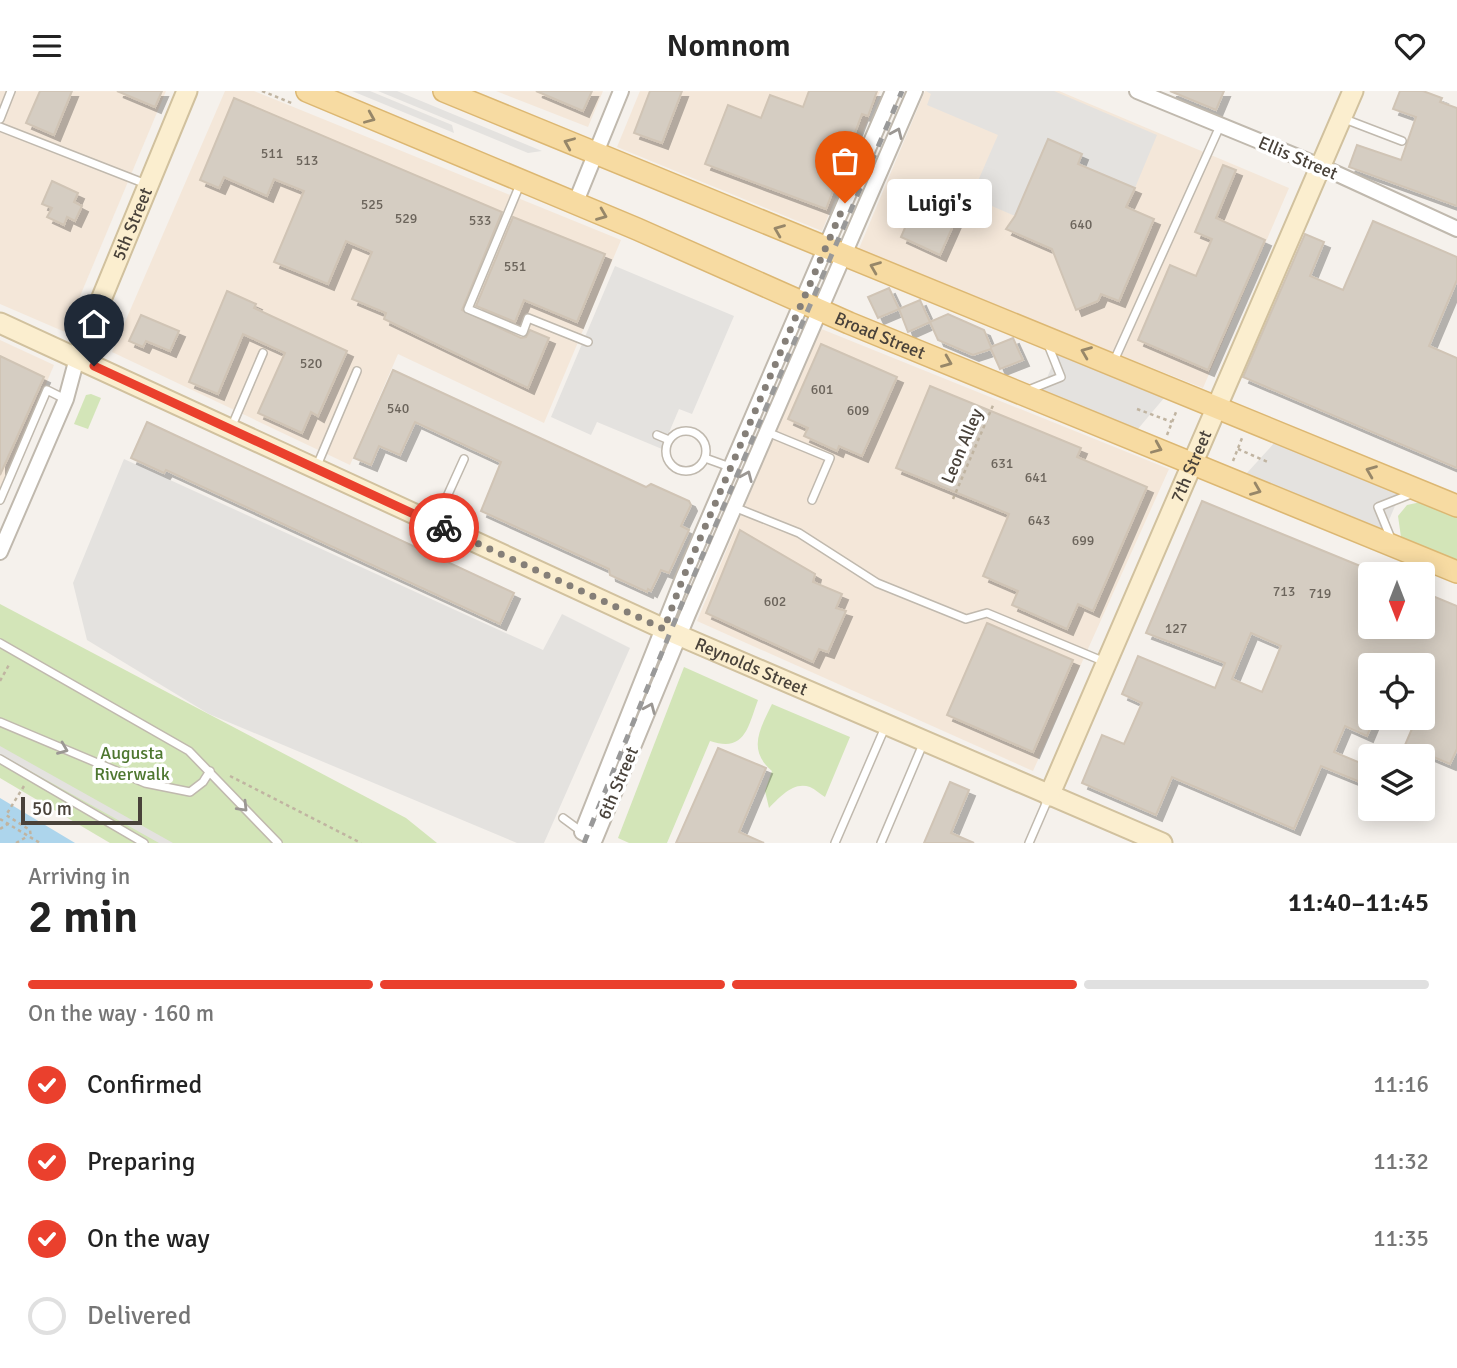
<!DOCTYPE html>
<html lang="en">
<head>
<meta charset="utf-8">
<style>
  :root { --surface:#fff; --page:#f6f6f6; --text:#222; --muted:#767676; --line:#e0e0e0; --accent:#ea402d }
  body { margin:0; font-family:Signika,sans-serif; background:var(--page); color:var(--text); height:100vh; display:flex; flex-direction:column; font-size:26px; white-space:nowrap }
  * { box-sizing:border-box; margin:0 }
  p { font-size:23px; color:var(--muted) }
  .icon { flex:none; width:38px; height:38px; fill:none; stroke:currentColor; stroke-width:2; stroke-linecap:round; stroke-linejoin:round }
  .map { position:relative; height:752px; overflow:hidden }
  .side { display:flex; flex-direction:column; background:var(--surface); flex:1 }
  .side>* { flex:none }
  .needle { width:46px; rotate:180deg }
  .controls { position:absolute; left:1358px; top:471px; display:grid; gap:14px }
  .controls a { display:grid; place-items:center; width:77px; height:77px; border-radius:7px; background:var(--surface); box-shadow:0 4px 18px #0003; font-size:35px }
  .scale { position:absolute; left:21px; bottom:18px; width:121px; box-sizing:border-box; padding-left:7px; border:4px solid #49423a; border-top:0; font-size:19px; line-height:24px; white-space:nowrap; color:#49423a; -webkit-text-stroke:5px #fff; paint-order:stroke }
  .pin { position:absolute; display:grid; place-items:center; width:60px; height:60px; color:#fff; margin:-72px -30px; border-radius:50% 50% 50% 0; rotate:-45deg; box-shadow:0 0 7px #0007 }
  .pin .icon { rotate:45deg }
  .courier { position:absolute; display:grid; place-items:center; width:70px; height:70px; margin:-35px; border:5px solid #ea402d; border-radius:50%; background:#fff; color:#222; box-shadow:0 2px 9px #0007 }
  .bubble { position:absolute; height:49px; border-radius:7px; background:var(--surface); box-shadow:0 4px 18px #0003; font-size:23px; font-weight:600; line-height:49px; text-align:center }
  .head em { font-style:normal; font-weight:600 }
  .head div { display:flex; flex-direction:column-reverse }
  .head { display:flex; align-items:center; justify-content:space-between; height:119px; padding:0 28px }
  h1 { font-size:46px; font-weight:600; line-height:52px }
  .bar { display:grid; grid-template-columns:repeat(4,1fr); gap:10px 7px; align-content:center; height:84px; padding:0 28px }
  .bar i { height:9px; border-radius:5px; background:var(--line) }
  .bar .current { background:var(--accent) }
  .bar p { grid-column:span 4 }
  ol { padding:0 28px; list-style:none }
  li { display:flex; align-items:center; gap:21px; height:77px }
  li p { margin-inline-start:auto }
  li .icon { padding:7px; border-radius:50%; background:var(--accent); color:#fff; stroke-width:4 }
  li:last-child { color:var(--muted) }
  li i { width:38px; height:38px; border:4px solid var(--line); border-radius:50% }
  header { display:flex; justify-content:space-between; align-items:center; height:91px; padding:0 28px; background:var(--surface); font-size:32px; font-weight:600 }
  .map>svg:first-child { display:block }
  .commercial { fill:#f4e7d9 }
  .green { fill:#d3e5b8 }
  .parking { fill:#e4e2df }
  .water { fill:#add5ec }
  .building { fill:#d5cdc2; stroke:#d0c4b5; stroke-width:2; fill-rule:evenodd; filter:url(#shadow) }
  .lines { fill:none; stroke-linecap:round; stroke-linejoin:round }
  .lane-casing { stroke:#c0b9ae; stroke-width:10 }
  .street-casing { stroke:#c0b9ae; stroke-width:18 }
  .secondary-casing { stroke:#d1c19e; stroke-width:23 }
  .primary-casing { stroke:#dcb772; stroke-width:24 }
  .path { stroke:#c0b4a1; stroke-width:2.5; stroke-dasharray:3.5 3.5; stroke-linecap:butt }
  .lane { stroke:#fff; stroke-width:7 }
  .street { stroke:#fff; stroke-width:14 }
  .secondary { stroke:#fbeecf; stroke-width:19 }
  .primary { stroke:#f7dba2; stroke-width:21 }
  .rail { stroke:#999; stroke-width:5; stroke-dasharray:9 9; stroke-linecap:butt }
  .oneway { stroke:#978769 }
  .oneway2 { stroke:#9b9793 }
  .done { stroke:#857f78; stroke-width:7; stroke-dasharray:0 12.6 }
  .route { stroke:#ea402d; stroke-width:9 }
  .labels { text-anchor:middle; dominant-baseline:central; stroke-width:7; stroke-linejoin:round; paint-order:stroke }
  .number-label { font-size:14px; fill:#6c655c }
  .street-label { font-size:18px; fill:#49423a; stroke:#fff }
  .park-label { font-size:18px; fill:#4e7730; stroke:#fff }
</style>
</head>
<body>
<header><svg class="icon" aria-label="menu" viewBox="0 0 24 24"><path d="M4 6h16M4 12h16M4 18h16"/></svg>Nomnom<svg class="icon" aria-label="heart" viewBox="0 0 24 24"><path d="M12 20l-8-8c-3-5 5-10 8-4 3-6 11-1 8 4z"/></svg></header>
<div class="map">
<svg width="1457" height="752" viewBox="0 0 1457 752">
  <defs>
    <filter id="shadow"><feDropShadow dx="6" dy="6" stdDeviation="0" flood-color="#0004"/></filter>
  </defs>
  <rect width="100%" height="100%" fill="#f5f1ec"/>
  <g class="commercial">
    <path d="M0,0H166L65,241L0,213Z"/>
    <path d="M225,0H254L621,149L544,332L398,263L350,374L112,261Z"/>
    <path d="M496,0H603L588,36Z"/>
    <path d="M640,0H880L822,140L617,56Z"/>
    <path d="M925,0H1059L1289,97L1203,297L858,160Z"/>
    <path d="M819,237L1169,378L1033,680L697,530Z"/>
    <path d="M0,249L54,274L0,401Z"/>
  </g>
  <g class="green">
    <path d="M91,303L101,307L88,338L74,333L86,304Z"/>
    <path d="M1421,411L1457,426V472L1401,446L1398,425L1407,414Z"/>
    <path d="M0,513L406,727L437,752H110L0,687Z"/>
    <path d="M684,576L758,609C748,636 745,662 710,650L667,752H629L618,747Z"/>
    <path d="M772,613L850,646L825,706C820,703 815,698 810,696C793,690 779,707 769,717L765,700L772,680C747,659 760,638 772,613Z"/>
  </g>
  <g class="parking">
    <path d="M352,0H370L452,34L454,42Z"/>
    <path d="M378,0H397L542,60L528,62Z"/>
    <path d="M926,0H1054L1157,44L1135,97L1078,73L1082,63L1048,48L1015,125L971,106L998,44L927,14L931,3Z"/>
    <path d="M615,175L734,225L692,323L679,318L662,358L597,331L591,344L551,326Z"/>
    <path d="M1057,263L1164,307L1137,339L1042,299Z"/>
    <path d="M1276,350L1400,403L1384,441L1246,383Z"/>
    <path d="M124,368L543,559L562,523L630,557L544,752H517L209,623L87,549L73,492Z"/>
    <path d="M0,655L173,752H159L0,663Z"/>
  </g>
  <path class="water" d="M0,707L75,752H0Z"/>
  <g class="building">
    <path d="M40,0H72L54,44L26,32Z"/>
    <path d="M117,0H162L155,16Z"/>
    <path d="M536,0H592L583,20Z"/>
    <path d="M650,0H682L662,52L634,42Z"/>
    <path d="M809,0H877L868,25L862,23L826,118L705,73L728,14L761,27L770,4L803,16Z"/>
    <path d="M1170,0H1224L1216,19Z"/>
    <path d="M1400,0H1423L1442,7L1440,11L1457,17V115L1349,76L1357,54L1401,69L1416,26L1393,18Z"/>
    <path d="M234,7L502,121L462,219L521,247L526,246L530,239L549,247L528,297L384,228L386,222L352,208L372,161L346,150L328,193L274,171L304,100L274,88L267,105L224,86L219,97L200,89Z"/>
    <path d="M1048,48L1082,63L1078,73L1135,97L1126,116L1154,128L1119,210L1101,203L1098,210L1076,219L1052,158L1006,138L1015,125Z"/>
    <path d="M1223,74L1236,79L1216,127L1265,149L1208,279L1138,249L1170,174L1196,185L1212,148L1195,141Z"/>
    <path d="M52,90L78,102L74,111L82,115L75,130L67,126L64,134L47,126L52,117L42,113Z"/>
    <path d="M924,93L964,110L940,164L901,146Z"/>
    <path d="M513,126L605,163L577,231L524,209L515,231L476,215Z"/>
    <path d="M1373,130L1457,166V189L1429,255L1457,267V377L1243,286L1305,143L1324,151L1310,185L1343,199Z"/>
    <path d="M889,197L899,218L920,209L930,231L948,223L984,239L991,256L1013,247L1023,269L1000,278L991,258L973,264L938,249L930,231L908,241L899,218L878,227L868,206Z"/>
    <path d="M227,200L256,213L254,217L347,260L318,325L311,321L302,342L258,322L285,262L243,243L218,303L189,291Z"/>
    <path d="M141,224L179,240L170,260L146,250L143,256L129,250Z"/>
    <path d="M821,253L897,286L862,365L839,355L837,360L804,345L808,337L788,328Z"/>
    <path d="M0,265L44,286L0,384Z"/>
    <path d="M393,279L646,396L651,393L689,410L691,414L681,435L689,439L669,482L661,479L651,500L648,498L647,501L610,484L609,478L481,420L501,371L415,331L400,364L379,355L371,374L354,367Z"/>
    <path d="M930,295L1081,357L1077,366L1147,396L1093,520L1078,513L1067,538L1012,514L1018,500L983,485L1009,423L896,377Z"/>
    <path d="M147,331L514,502L500,533L166,379L164,382L131,367Z"/>
    <path d="M1202,410L1370,479V536H1423V501L1457,515V658L1450,673L1405,654L1417,626H1423V574H1370V626H1375L1367,645L1345,635L1334,661L1370,676V695L1321,675L1294,738L1172,686L1156,724L1082,692L1102,644L1124,653L1142,612L1122,603L1138,565L1215,597L1225,572L1146,542ZM1251,542L1281,555L1262,601L1232,588Z"/>
    <path d="M740,439L815,483L813,491L842,503L836,517L846,520L828,561L819,558L813,571L706,522Z"/>
    <path d="M987,532L1073,569L1033,661L947,624Z"/>
    <path d="M718,657L766,677L739,741L764,752H676Z"/>
    <path d="M950,691L969,699L951,742L974,752H924Z"/>
  </g>
  <g class="lines">
    <g class="lane-casing">
      <g id="lane">
        <path d="M1342,27L1402,50"/>
        <path d="M0,28L11,0"/>
        <path d="M0,36L146,93"/>
        <path d="M521,91L468,218L523,241L528,227L588,251"/>
        <path d="M1113,272L1220,35"/>
        <path d="M1026,300L1061,286L1047,251"/>
        <path d="M231,337L263,262"/>
        <circle cx="686" cy="360" r="20"/>
        <path d="M767,341L830,367L812,409"/>
        <path d="M657,344L669,349"/>
        <path d="M705,367L730,376"/>
        <path d="M316,377L357,280"/>
        <path d="M0,409L47,299L65,308"/>
        <path d="M734,416L799,442L877,492L966,528L987,522L1105,571"/>
        <path d="M435,432L464,368"/>
        <path d="M1392,450L1378,416L1411,403"/>
        <path d="M0,552L189,660L278,752"/>
        <path d="M0,631L145,692L190,701L203,691L210,680"/>
        <path d="M0,668L144,752"/>
        <path d="M563,727L582,741"/>
        <path d="M835,752L886,634"/>
        <path d="M881,752L923,653"/>
        <path d="M1029,752L1048,708"/>
      </g>
    </g>
    <g class="street-casing">
      <g id="street">
        <path d="M893,0L683,487L582,741L595,748L688,523L915,0"/>
        <path d="M1137,0L1320,75L1457,138"/>
        <path d="M575,113L621,0"/>
        <path d="M0,461L66,308L77,267"/>
      </g>
    </g>
    <g class="secondary-casing">
      <g id="secondary">
        <path id="s1" d="M0,232L664,538L1162,752"/>
        <path id="s2" d="M77,267L187,0"/>
        <path id="s3" d="M1049,705L1353,0"/>
      </g>
    </g>
    <g class="primary-casing">
      <g id="primary">
        <path id="s4" d="M307,0L637,138L849,232L1457,481"/>
        <path d="M444,0L1457,415"/>
      </g>
    </g>
    <g class="path">
      <path d="M262,0L294,13"/>
      <path d="M1137,318L1172,331"/>
      <path d="M1167,344L1176,321"/>
      <path d="M1238,358L1270,372"/>
      <path d="M1233,370L1242,347"/>
      <path d="M953,408L994,312"/>
      <path d="M0,590L10,572"/>
      <path d="M230,685L361,752"/>
      <path d="M24,695L6,724L30,739L31,747"/>
      <path d="M0,728L40,752"/>
      <path d="M0,738L8,733"/>
      <path d="M16,752L28,745"/>
    </g>
    <use href="#lane" class="lane"/>
    <use href="#street" class="street"/>
    <use href="#secondary" class="secondary"/>
    <use href="#primary" class="primary"/>
    <path class="rail" d="M584,752L683,510L902,0"/>
  </g>
  <defs><path id="oneway-chevron" d="M-2-3.5L2.5 0L-2 3.5" fill="none" stroke-width="1.6" stroke-linecap="round" stroke-linejoin="round" transform="scale(1.75)"/></defs>
  <g class="oneway">
    <use href="#oneway-chevron" transform="translate(370 27) rotate(23)"/>
    <use href="#oneway-chevron" transform="translate(569 52) rotate(-157)"/>
    <use href="#oneway-chevron" transform="translate(602 124) rotate(22)"/>
    <use href="#oneway-chevron" transform="translate(779 139) rotate(-158)"/>
    <use href="#oneway-chevron" transform="translate(875 176) rotate(-158)"/>
    <use href="#oneway-chevron" transform="translate(1086 261) rotate(-158)"/>
    <use href="#oneway-chevron" transform="translate(947 271) rotate(22)"/>
    <use href="#oneway-chevron" transform="translate(1157 357) rotate(23)"/>
    <use href="#oneway-chevron" transform="translate(1371 380) rotate(-158)"/>
    <use href="#oneway-chevron" transform="translate(1256 399) rotate(22)"/>
  </g>
  <g class="oneway2">
    <use href="#oneway-chevron" transform="translate(897 42) rotate(-66)"/>
    <use href="#oneway-chevron" transform="translate(747 385) rotate(-67)"/>
    <use href="#oneway-chevron" transform="translate(650 617) rotate(-67)"/>
    <use href="#oneway-chevron" transform="translate(63 658) rotate(22)"/>
    <use href="#oneway-chevron" transform="translate(243 716) rotate(46)"/>
  </g>
  <g class="lines">
    <path class="done" d="M444,437L664,538L683,487L845,112"/>
    <path class="route" d="M94,275L444,437"/>
  </g>
  <g class="labels">
    <g class="number-label">
      <text x="272" y="62">511</text>
      <text x="307" y="69">513</text>
      <text x="372" y="113">525</text>
      <text x="406" y="127">529</text>
      <text x="480" y="129">533</text>
      <text x="1081" y="133">640</text>
      <text x="515" y="175">551</text>
      <text x="311" y="272">520</text>
      <text x="822" y="298">601</text>
      <text x="398" y="317">540</text>
      <text x="858" y="319">609</text>
      <text x="1002" y="372">631</text>
      <text x="1036" y="386">641</text>
      <text x="1039" y="429">643</text>
      <text x="1083" y="449">699</text>
      <text x="1284" y="500">713</text>
      <text x="1320" y="502">719</text>
      <text x="775" y="510">602</text>
      <text x="1176" y="537">127</text>
    </g>
    <g class="street-label">
      <text transform="translate(1298 67) rotate(23)">Ellis Street</text>
      <text stroke="none"><textPath href="#s2" startOffset="145">5th Street</textPath></text>
      <text stroke="none"><textPath href="#s4" startOffset="623">Broad Street</textPath></text>
      <text transform="translate(962 355) rotate(-67)">Leon Alley</text>
      <text stroke="none"><textPath href="#s3" startOffset="359">7th Street</textPath></text>
      <text stroke="none"><textPath href="#s1" startOffset="826">Reynolds Street</textPath></text>
      <text transform="translate(618 692) rotate(-67)">6th Street</text>
    </g>
    <g class="park-label">
      <text x="132" y="662">Augusta<tspan x="132" dy="21">Riverwalk</tspan></text>
    </g>
  </g>
</svg>
<div class="controls">
<a><svg class="needle" viewBox="-14 -14 28 28"><path d="M0-13l5 13h-10z" fill="#e53935"/><path d="M0 13l5-13h-10z" fill="#767676"/></svg></a>
<a><svg class="icon" aria-label="locate" viewBox="0 0 24 24"><circle cx="12" cy="12" r="6"/><path d="M12 2v4M12 18v4M2 12h4M18 12h4"/></svg></a>
<a><svg class="icon" aria-label="layers" viewBox="0 0 24 24"><path d="M12 4l9 5-9 5-9-5zM3 14l9 5 9-5"/></svg></a>
</div>
<div class="scale">50 m</div>
<div class="pin" style="left:845px;top:112px;background:#ea580c"><svg class="icon" aria-label="bag" viewBox="0 0 24 24"><path d="M5 8h14l-1 12H6zM9 8a3 3 0 0 1 6 0"/></svg></div>
<div class="pin" style="left:94px;top:275px;background:#1f2937"><svg class="icon" aria-label="home" viewBox="0 0 24 24"><path d="M3 11l9-7 9 7M6 9v11h12V9"/></svg></div>
<div class="courier" style="left:444px;top:437px"><svg class="icon" aria-label="bike" viewBox="0 0 24 24"><circle cx="6" cy="16" r="4"/><circle cx="18" cy="16" r="4"/><path d="M6 16l4-8h5l3 8M10 8l3 8H6M13 5h3"/></svg></div>
<div class="bubble" style="left:887px;top:88px;width:105px">Luigi's</div>
</div>
<section class="side">
<div class="head"><div><h1>2 min</h1><p>Arriving in</p></div><em>11:40–11:45</em></div>
<div class="bar"><i class="current"></i><i class="current"></i><i class="current"></i><i></i><p>On the way · 160 m</p></div>
<ol>
<li><svg class="icon" aria-label="check" viewBox="0 0 24 24"><path d="M5 12l5 5 9-10"/></svg>Confirmed<p>11:16</p></li>
<li><svg class="icon" aria-label="check" viewBox="0 0 24 24"><path d="M5 12l5 5 9-10"/></svg>Preparing<p>11:32</p></li>
<li><svg class="icon" aria-label="check" viewBox="0 0 24 24"><path d="M5 12l5 5 9-10"/></svg>On the way<p>11:35</p></li>
<li><i></i>Delivered</li>
</ol>
</section>
</body>
</html>
